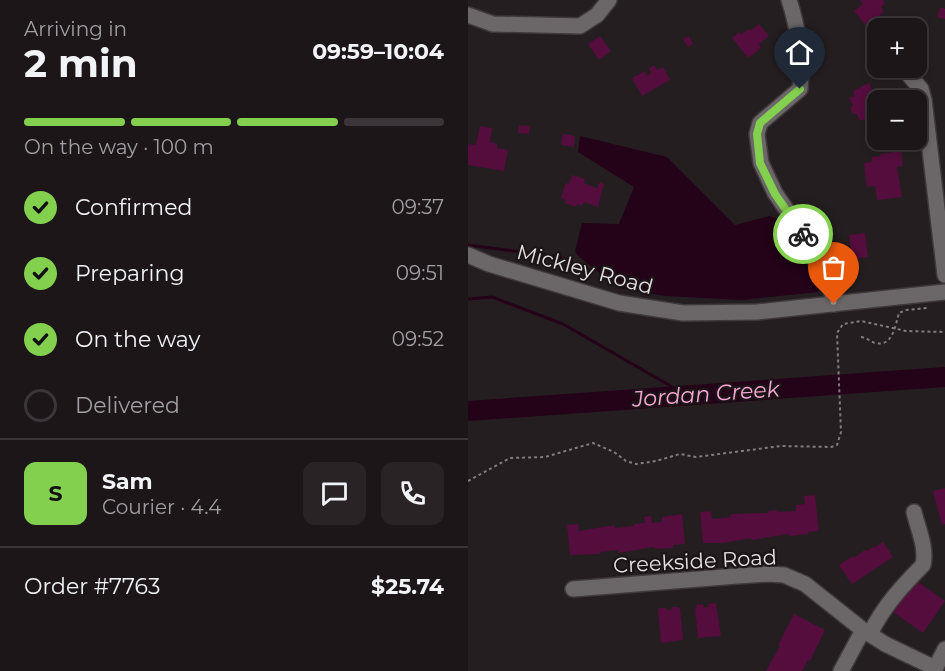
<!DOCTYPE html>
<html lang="en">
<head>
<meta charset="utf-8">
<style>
  :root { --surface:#1c1619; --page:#292326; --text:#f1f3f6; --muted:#a09fa2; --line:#3a3538; --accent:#83d04e }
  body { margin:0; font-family:Montserrat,sans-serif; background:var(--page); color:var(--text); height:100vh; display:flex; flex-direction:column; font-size:22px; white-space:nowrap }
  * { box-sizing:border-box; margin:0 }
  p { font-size:20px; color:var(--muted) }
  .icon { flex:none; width:33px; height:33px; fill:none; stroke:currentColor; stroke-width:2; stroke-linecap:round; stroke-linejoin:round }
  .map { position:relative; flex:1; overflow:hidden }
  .details { display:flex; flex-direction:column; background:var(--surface); width:468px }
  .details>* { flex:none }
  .controls { position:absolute; left:399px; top:18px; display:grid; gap:12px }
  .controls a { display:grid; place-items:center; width:60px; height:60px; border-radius:12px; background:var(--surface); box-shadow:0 3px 9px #0003,0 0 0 2px var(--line); font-size:30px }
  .pin { position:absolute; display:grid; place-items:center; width:51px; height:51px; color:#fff; margin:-62px -26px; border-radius:50% 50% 50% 0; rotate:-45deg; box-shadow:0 0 6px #0007 }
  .pin .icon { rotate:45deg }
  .courier { position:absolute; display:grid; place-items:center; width:60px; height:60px; margin:-30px; border:4px solid #83d04e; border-radius:50%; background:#fff; color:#222; box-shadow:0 2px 8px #0007 }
  .headline em { font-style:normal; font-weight:700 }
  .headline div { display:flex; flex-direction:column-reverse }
  .headline { display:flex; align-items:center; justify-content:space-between; height:102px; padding:0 24px }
  h1 { font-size:39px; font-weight:700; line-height:45px }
  .bar { display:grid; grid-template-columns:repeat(4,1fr); gap:9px 6px; align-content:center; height:72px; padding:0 24px }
  .bar i { height:8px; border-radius:4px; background:var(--line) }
  .bar .active { background:var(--accent) }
  .bar p { grid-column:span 4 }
  .line { display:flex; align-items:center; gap:15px; padding:0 24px; border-top:2px solid var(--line) }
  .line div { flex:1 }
  .round { display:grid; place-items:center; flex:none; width:63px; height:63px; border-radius:12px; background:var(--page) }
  ol { padding:0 24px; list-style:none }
  li { display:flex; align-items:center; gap:18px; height:66px }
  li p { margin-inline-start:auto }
  li .icon { padding:6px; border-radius:50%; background:var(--accent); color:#111; stroke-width:4 }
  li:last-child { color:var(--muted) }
  li i { width:33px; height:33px; border:3px solid var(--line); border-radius:50% }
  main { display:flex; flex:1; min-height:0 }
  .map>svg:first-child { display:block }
  .water { fill:#240218 }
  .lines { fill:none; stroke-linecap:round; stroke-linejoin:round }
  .stream { stroke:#240218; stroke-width:3 }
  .river { stroke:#240218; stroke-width:20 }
  .building { fill:#540d3d }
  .minor-casing { stroke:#40393c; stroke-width:18 }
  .path { stroke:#827c7e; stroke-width:2; stroke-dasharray:3 3; stroke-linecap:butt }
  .minor { stroke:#6b6769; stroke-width:15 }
  .done { stroke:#a19b9e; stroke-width:6; stroke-dasharray:0 10.8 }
  .route { stroke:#83d04e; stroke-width:8 }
  .labels { text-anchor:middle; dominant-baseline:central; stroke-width:4.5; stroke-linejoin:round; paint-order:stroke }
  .street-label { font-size:21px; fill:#e4dfe1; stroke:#1b1518 }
  .water-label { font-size:22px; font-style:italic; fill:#faa6d6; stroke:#1b1518 }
</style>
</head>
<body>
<main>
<section class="details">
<div class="headline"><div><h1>2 min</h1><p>Arriving in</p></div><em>09:59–10:04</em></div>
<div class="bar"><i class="active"></i><i class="active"></i><i class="active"></i><i></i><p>On the way · 100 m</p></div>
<ol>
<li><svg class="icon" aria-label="check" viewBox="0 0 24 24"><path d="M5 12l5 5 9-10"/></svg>Confirmed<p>09:37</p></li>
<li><svg class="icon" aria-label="check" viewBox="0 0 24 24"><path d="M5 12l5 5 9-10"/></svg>Preparing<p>09:51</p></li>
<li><svg class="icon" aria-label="check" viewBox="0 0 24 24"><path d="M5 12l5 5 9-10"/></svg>On the way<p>09:52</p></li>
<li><i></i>Delivered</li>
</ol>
<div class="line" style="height:108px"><b class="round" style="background:var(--accent);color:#111">S</b><div><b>Sam</b><p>Courier · 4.4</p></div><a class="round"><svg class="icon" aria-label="chat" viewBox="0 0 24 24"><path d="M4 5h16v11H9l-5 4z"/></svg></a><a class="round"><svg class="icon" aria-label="phone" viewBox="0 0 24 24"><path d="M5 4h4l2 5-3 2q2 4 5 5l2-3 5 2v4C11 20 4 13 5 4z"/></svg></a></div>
<div class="line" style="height:78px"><div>Order #7763</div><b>$25.74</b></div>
</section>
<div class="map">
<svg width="477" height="671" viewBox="0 0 477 671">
  <rect width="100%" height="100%" fill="#251e21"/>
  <path class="water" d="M112,136L199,157L267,225L302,216L319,222L351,292L273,300L197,296L150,288L110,256L107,251L114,223L151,224L166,187L110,152Z"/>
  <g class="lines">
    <g class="stream">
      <path d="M0,245L93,257"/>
      <path d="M0,299L24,297L95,324L220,396"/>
    </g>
    <path class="river" d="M0,411L477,377"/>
  </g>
  <g class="building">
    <path d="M392,0H415L417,4L413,7L416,12L398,26L386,11L395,4Z"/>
    <path d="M472,7L477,9V19L469,17Z"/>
    <path d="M291,24L301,36L291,44L293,48L280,58L264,38L271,32L273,35L280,29L282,31Z"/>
    <path d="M132,36L143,51L131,60L120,44Z"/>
    <path d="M221,36L225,44L220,47L215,39Z"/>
    <path d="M186,65L189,70L195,67L202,80L174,96L164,78L177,71L179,76L183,73L181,68Z"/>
    <path d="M401,83L406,95L403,97L404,99L402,103L407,116L392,121L389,114L384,113L382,109L385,105L381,98L387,96L385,91Z"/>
    <path d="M51,125L62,126L61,134L50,133Z"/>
    <path d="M12,126L24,128L22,142L29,144V148L40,150L36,171L0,165V144L8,145Z"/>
    <path d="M95,134L107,136L106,147L93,145Z"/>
    <path d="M433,151L435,166L429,167L434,197L409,200L407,186L399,187L396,163L404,162V157L412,156V154Z"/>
    <path d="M104,175L117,179L116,183L129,188L132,182L136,184L130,207L116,202L114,206L109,204L108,207L97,203L98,200L93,198L98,183L101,184Z"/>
    <path d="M362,225L363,233L351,235L350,227Z"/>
    <path d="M397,233L400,257L381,259L380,254H383L381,235Z"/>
    <path d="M477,488V524L474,525L465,491Z"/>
    <path d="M347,495L351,531L340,532V534L321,536L320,534L283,540V538L256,543H235L232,512L243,511L244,519L263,517V514L300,513V511L309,510V512L328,511V505L337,504L336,496Z"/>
    <path d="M214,514L217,544L205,545V548L187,549L186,547L150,553V550L132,552V554L102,555L99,525L110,524L111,531L147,525V528L166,526V524L177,523L176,517L183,516L184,523L194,522V517Z"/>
    <path d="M415,542L425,557L384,584L371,565L385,556L386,558L398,549L399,551L405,547L406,548Z"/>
    <path d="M447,580L477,601L455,633L425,612Z"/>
    <path d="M248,603L253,636L230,638L227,609L229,608L228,605L235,604L236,608L238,607H241L240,604Z"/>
    <path d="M203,607H210L212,609L215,640L193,643L190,611L191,608H198V610H203Z"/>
    <path d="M326,614L357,630L342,661L340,660L334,671H298L312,646L310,645Z"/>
  </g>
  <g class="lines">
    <g class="minor-casing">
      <g id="minor">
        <path d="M321,0C330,27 335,61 332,89L292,123L289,134L293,163L307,193L358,268L366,304"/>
        <path d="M0,15L25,24L112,26L129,15L141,0"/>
        <path d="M441,75L453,89L456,100L477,275"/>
        <path d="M0,255L21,264L151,303L215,313L289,312L477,292"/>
        <path d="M105,589L269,576L300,574L316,575L337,584L395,630L417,644L467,668"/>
        <path d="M402,634C415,607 434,586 455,565C459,548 450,529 446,512"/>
        <path d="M373,671L395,630"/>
        <path d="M466,671L477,649"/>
      </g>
    </g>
    <g class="path">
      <path d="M393,337C399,338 402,341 407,343C425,347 427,326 431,313L438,310L459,308"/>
      <path d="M0,481L42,458L77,457L125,443L146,452L158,461L168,464L188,461L212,454L228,457L313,446L363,447L369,445L373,432L369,333L375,324L393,321L438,331L477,332"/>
    </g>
    <use href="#minor" class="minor"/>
  </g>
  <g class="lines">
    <path class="done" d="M335,234L358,268L366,304"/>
    <path class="route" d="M332,89L292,123L289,134L292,163L307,194L335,234"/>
  </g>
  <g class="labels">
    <g class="street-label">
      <text transform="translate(117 269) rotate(15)">Mickley Road</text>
      <text transform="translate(227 561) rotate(-3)">Creekside Road</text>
    </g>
    <g class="water-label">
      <text transform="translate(238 394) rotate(-4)">Jordan Creek</text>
    </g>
  </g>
</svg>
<div class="controls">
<a>+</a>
<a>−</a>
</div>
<div class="pin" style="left:366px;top:304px;background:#ea580c"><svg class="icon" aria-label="bag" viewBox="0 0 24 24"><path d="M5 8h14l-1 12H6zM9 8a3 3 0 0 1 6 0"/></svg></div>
<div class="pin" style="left:332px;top:89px;background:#1f2937"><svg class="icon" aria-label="home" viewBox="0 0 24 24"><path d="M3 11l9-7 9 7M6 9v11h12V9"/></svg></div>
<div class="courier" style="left:335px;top:234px"><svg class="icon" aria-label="bike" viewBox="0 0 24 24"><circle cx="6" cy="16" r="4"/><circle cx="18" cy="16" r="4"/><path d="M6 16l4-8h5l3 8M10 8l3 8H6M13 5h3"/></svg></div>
</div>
</main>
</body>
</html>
